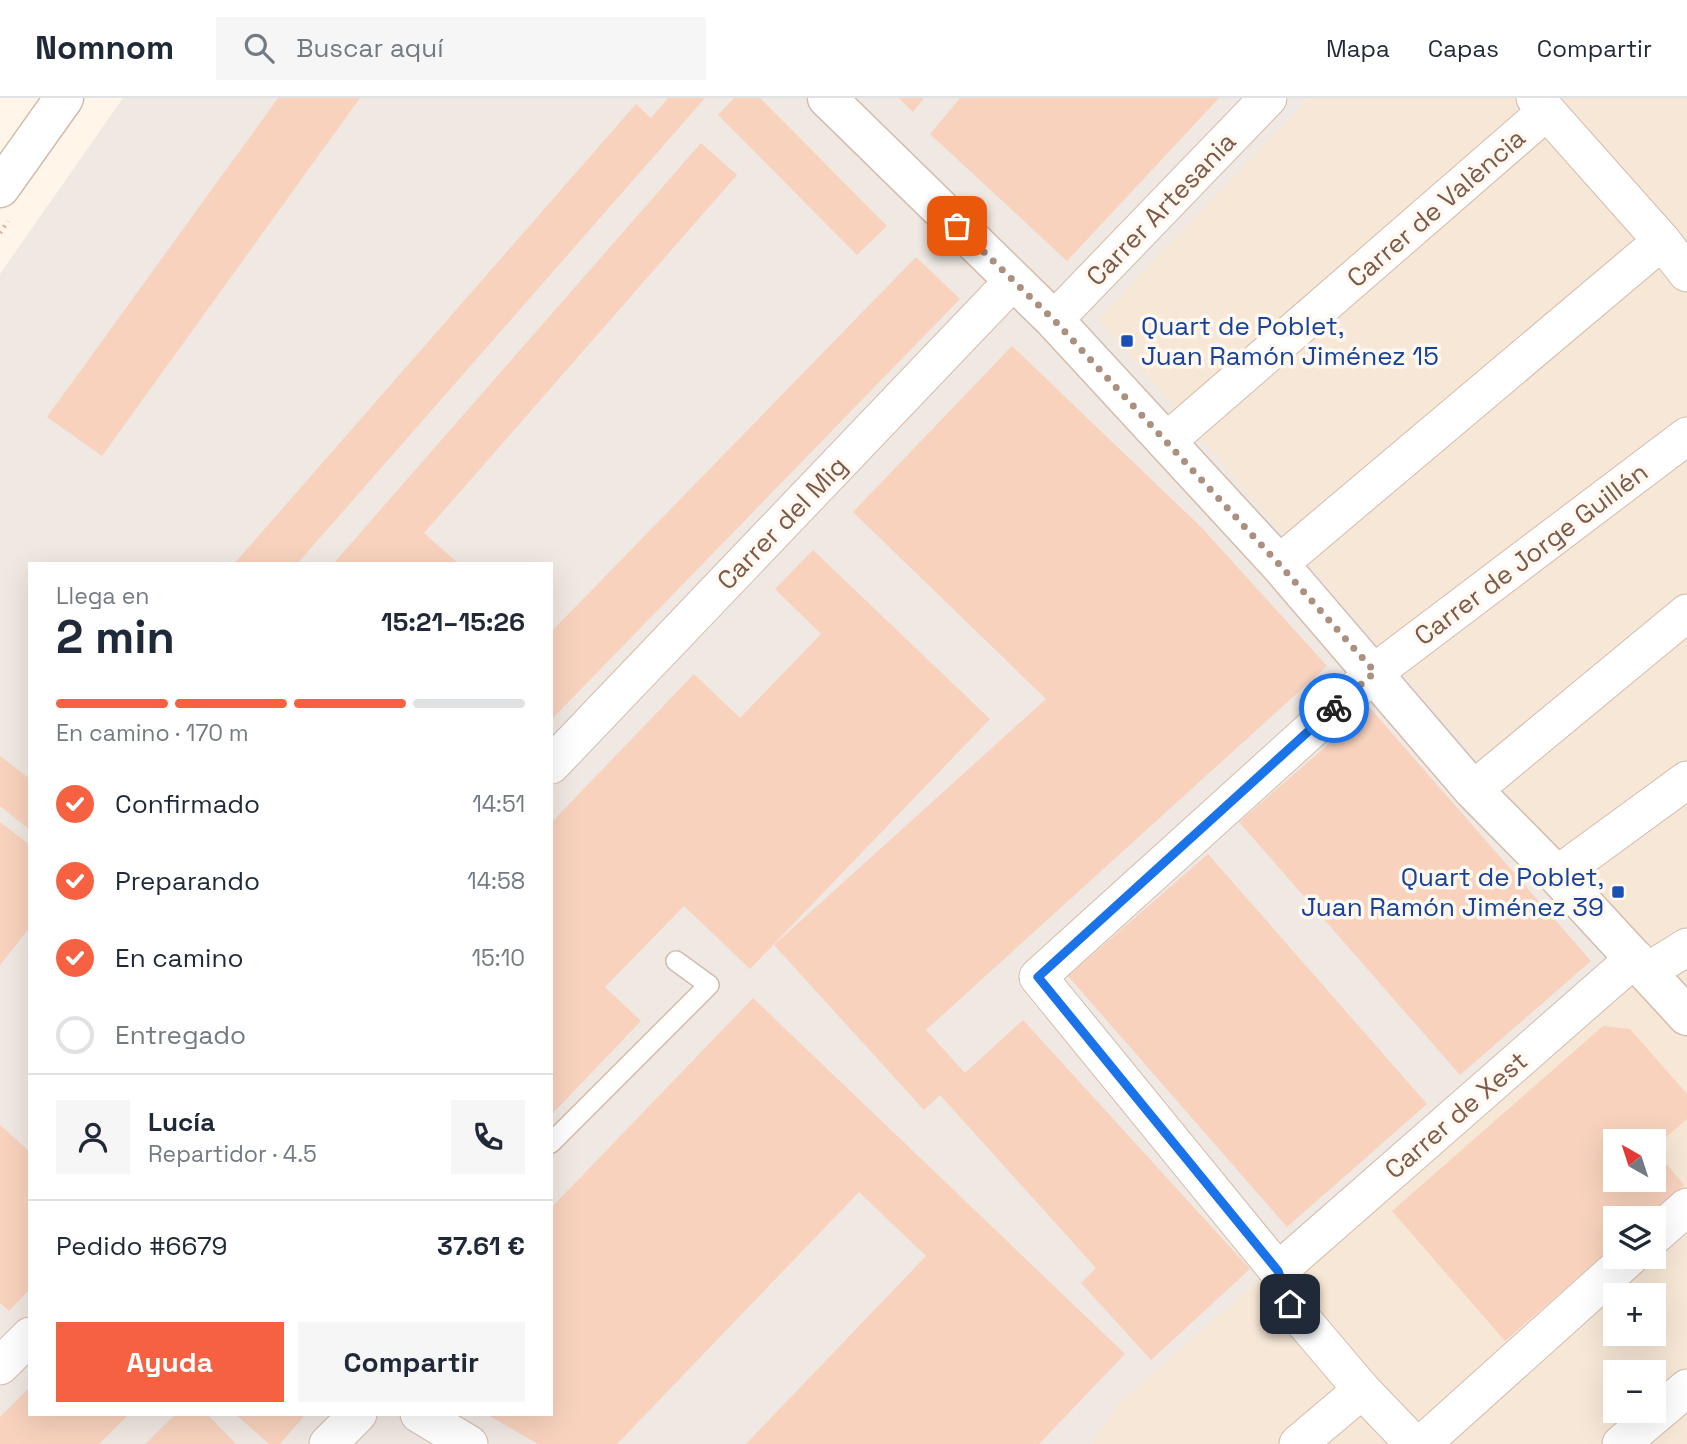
<!DOCTYPE html>
<html lang="es">
<head>
<meta charset="utf-8">
<style>
  :root { --surface:#fff; --page:#f6f6f7; --text:#1f2937; --muted:#747a83; --line:#e0e1e3; --accent:#f66241 }
  body { margin:0; font-family:"Space Grotesk",sans-serif; background:var(--page); color:var(--text); height:100vh; display:flex; flex-direction:column; font-size:26px; white-space:nowrap }
  * { box-sizing:border-box; margin:0 }
  p { font-size:23px; color:var(--muted) }
  .icon { flex:none; width:38px; height:38px; fill:none; stroke:currentColor; stroke-width:2; stroke-linecap:round; stroke-linejoin:round }
  .map { position:relative; flex:1; overflow:hidden }
  .panel { position:absolute; left:28px; top:464px; width:525px; height:854px; display:flex; flex-direction:column; background:var(--surface); border-radius:0px; box-shadow:0 7px 28px #0002 }
  .panel>* { flex:none }
  .needle { width:46px; rotate:321deg }
  .tools { position:absolute; left:1603px; top:1031px; display:grid; gap:14px }
  .tools a { display:grid; place-items:center; width:63px; height:63px; border-radius:0px; background:var(--surface); box-shadow:0 7px 28px #0002; font-size:35px }
  .pin { position:absolute; display:grid; place-items:center; width:60px; height:60px; color:#fff; margin:-30px; border-radius:14px; box-shadow:0 4px 10px #0006 }
  .courier { position:absolute; display:grid; place-items:center; width:70px; height:70px; margin:-35px; border:5px solid #1a73e8; border-radius:50%; background:#fff; color:#222; box-shadow:0 2px 9px #0007 }
  .head em { font-style:normal; font-weight:800 }
  .head div { display:flex; flex-direction:column-reverse }
  .head { display:flex; align-items:center; justify-content:space-between; height:119px; padding:0 28px }
  h1 { font-size:46px; font-weight:800; line-height:52px }
  .bar { display:grid; grid-template-columns:repeat(4,1fr); gap:10px 7px; align-content:center; height:84px; padding:0 28px }
  .bar i { height:9px; border-radius:5px; background:var(--line) }
  .bar .active { background:var(--accent) }
  .bar p { grid-column:span 4 }
  .line { display:flex; align-items:center; gap:18px; padding:0 28px; border-top:2px solid var(--line) }
  .line div { flex:1 }
  .round { display:grid; place-items:center; flex:none; width:74px; height:74px; border-radius:0px; background:var(--page) }
  ol { padding:0 28px; list-style:none }
  li { display:flex; align-items:center; gap:21px; height:77px }
  li p { margin-inline-start:auto }
  li .icon { padding:7px; border-radius:50%; background:var(--accent); color:#fff; stroke-width:4 }
  li:last-child { color:var(--muted) }
  li i { width:38px; height:38px; border:4px solid var(--line); border-radius:50% }
  .button { display:flex; gap:14px; margin-top:auto; padding:14px 28px }
  .button a { flex:1; height:80px; border-radius:0px; background:var(--accent); color:#fff; font-size:28px; font-weight:800; line-height:80px; text-align:center }
  .button a+a { background:var(--page); color:var(--text) }
  header { display:flex; align-items:center; gap:42px; box-sizing:border-box; height:98px; padding:0 35px; background:var(--surface); border-bottom:2px solid var(--line) }
  header strong { font-size:33px }
  nav { display:flex; gap:38px; margin-inline-start:auto; font-size:24px }
  .search { width:490px; height:63px; background:var(--page); display:flex; align-items:center; gap:18px; box-sizing:border-box; padding:0 24px; border-radius:0px; color:var(--muted); font-size:26px }
  .map>svg:first-child { display:block }
  .residential { fill:#f7e7d6; fill-rule:evenodd }
  .industrial { fill:#f0e8e2; fill-rule:evenodd }
  .building { fill:#f8d2bd }
  .lines { fill:none; stroke-linecap:round; stroke-linejoin:round }
  .service-casing { stroke:#d3bcac; stroke-width:22 }
  .minor-casing { stroke:#d3bcac; stroke-width:39 }
  .tertiary-casing { stroke:#d3bcac; stroke-width:41 }
  .path { stroke:#deb59f; stroke-width:4.5; stroke-dasharray:2 5; stroke-linecap:butt }
  .service { stroke:#fff; stroke-width:19 }
  .minor { stroke:#fff; stroke-width:37 }
  .tertiary { stroke:#fff; stroke-width:38 }
  .done { stroke:#ab9080; stroke-width:7; stroke-dasharray:0 12.6 }
  .route { stroke:#1a73e8; stroke-width:9 }
  .transit-dot { fill:#1a4fb4; stroke:#fff9f2; stroke-width:2.5 }
  .labels { text-anchor:middle; dominant-baseline:central; stroke-width:7; stroke-linejoin:round; paint-order:stroke }
  .street-label { font-size:26px; fill:#7e5948; stroke:#fff9f2 }
  .transit-label { font-size:26px; fill:#164399; stroke:#fff9f2; text-anchor:start }
</style>
</head>
<body>
<header>
<strong>Nomnom</strong>
<div class="search"><svg class="icon" aria-label="search" viewBox="0 0 24 24"><circle cx="10" cy="10" r="6"/><path d="M15 15l6 6"/></svg>Buscar aquí</div>
<nav><a>Mapa</a><a>Capas</a><a>Compartir</a></nav>
</header>
<div class="map">
<svg width="1687" height="1346" viewBox="0 0 1687 1346">
  <rect width="100%" height="100%" fill="#fff5e9"/>
  <path class="residential" d="M1309,0H1687V1346H1092L1119,1306L1636,847L1098,221ZM1615,1043H1654V1082H1615ZM1615,1120H1654V1158H1615ZM1615,1197H1654V1236H1615ZM1615,1274H1654V1312H1615Z"/>
  <path class="industrial" d="M123,0H1309L1098,221L1637,847L1119,1306L1092,1346H0V176ZM30,466H551V1316H30Z"/>
  <g class="building">
    <path d="M278,0H360L102,358L47,319Z"/>
    <path d="M668,0H705L297,466H234L636,6L651,20Z"/>
    <path d="M734,0H760L887,128L857,157L718,17Z"/>
    <path d="M899,0H924L913,14Z"/>
    <path d="M960,0H1219L1067,163L930,36Z"/>
    <path d="M701,45L737,77L424,435L459,466H333Z"/>
    <path d="M916,159L960,201L551,622V534Z"/>
    <path d="M1012,248L1202,430L1327,568L926,932L965,975L1023,922L1250,1171L1151,1262L1081,1185L1096,1170L940,997L924,1012L774,847L1046,601L853,414Z"/>
    <path d="M813,452L990,621L750,871L684,808L605,889L641,923L551,1017V725L694,576L740,620L821,536L775,491Z"/>
    <path d="M1370,610L1591,863L1460,977L1239,724Z"/>
    <path d="M0,658L30,681V732L0,708Z"/>
    <path d="M0,724L30,747V829L0,867Z"/>
    <path d="M1208,756L1427,1006L1287,1129L1068,878Z"/>
    <path d="M753,900L1125,1256L1039,1346H746L926,1158L859,1094L617,1346H538L486,1316H551V1110Z"/>
    <path d="M1603,928L1630,931L1687,996V1021L1654,1050V1043H1615V1082H1654V1051L1684,1087L1646,1120H1615V1147L1505,1243L1392,1113Z"/>
    <path d="M0,1027L30,1054V1191L9,1213L0,1205Z"/>
    <path d="M30,1289V1316H129L99,1346H0V1319Z"/>
    <path d="M176,1316H207L236,1346H145Z"/>
    <path d="M235,1316H306L280,1346H269Z"/>
  </g>
  <g class="lines">
    <g class="service-casing">
      <path id="service" d="M551,1045L709,887L676,863"/>
    </g>
    <g class="minor-casing">
      <g id="minor">
        <path d="M1535,0L1662,143L1687,175"/>
        <path d="M1054,222L1268,0"/>
        <path d="M1166,344L1546,14"/>
        <path d="M1279,466L1662,143"/>
        <path d="M551,667L1013,183"/>
        <path d="M1473,692L1687,515"/>
        <path d="M1557,777L1687,682"/>
        <path d="M1647,874L1687,849"/>
        <path d="M1654,1138L1687,1109"/>
        <path d="M1278,1173L1635,860"/>
        <path d="M0,1268L30,1238"/>
        <path d="M419,1316L469,1346"/>
        <path d="M328,1346L358,1316"/>
        <path d="M1298,1346L1362,1292"/>
        <path d="M1414,1346L1362,1292L1290,1207L1278,1173L1038,879L1375,574L1687,338"/>
        <path d="M1422,1346L1631,1158"/>
        <path d="M1621,1346L1687,1290"/>
      </g>
    </g>
    <g class="tertiary-casing">
      <g id="tertiary">
        <path d="M827,0L1054,222L1279,466L1473,692L1557,777L1687,918"/>
        <path d="M0,90L64,0"/>
      </g>
    </g>
    <path class="path" d="M0,135L8,123"/>
    <use href="#service" class="service"/>
    <use href="#minor" class="minor"/>
    <use href="#tertiary" class="tertiary"/>
  </g>
  <g class="lines">
    <path class="done" d="M957,128L1054,222L1279,466L1375,574L1334,610"/>
    <path class="route" d="M1290,1206L1278,1173L1038,879L1334,610"/>
  </g>
  <g class="transit-dot">
    <rect x="1120" y="236" width="14" height="14" rx="3.5"/>
    <rect x="1611" y="787" width="14" height="14" rx="3.5"/>
  </g>
  <g class="labels">
    <g class="street-label">
      <text transform="translate(1436 110) rotate(-41)">Carrer de València</text>
      <text transform="translate(1161 111) rotate(-46)">Carrer Artesania</text>
      <text transform="translate(782 425) rotate(-46)">Carrer del Mig</text>
      <text transform="translate(1531 456) rotate(-37)">Carrer de Jorge Guillén</text>
      <text transform="translate(1456 1017) rotate(-41)">Carrer de Xest</text>
    </g>
    <g class="transit-label">
      <text x="1141" y="228">Quart de Poblet,<tspan x="1141" dy="30">Juan Ramón Jiménez 15</tspan></text>
      <text x="1604" y="779" text-anchor="end">Quart de Poblet,<tspan x="1604" dy="30">Juan Ramón Jiménez 39</tspan></text>
    </g>
  </g>
</svg>
<div class="tools">
<a><svg class="needle" viewBox="-14 -14 28 28"><path d="M0-13l5 13h-10z" fill="#e53935"/><path d="M0 13l5-13h-10z" fill="#747a83"/></svg></a>
<a><svg class="icon" aria-label="layers" viewBox="0 0 24 24"><path d="M12 4l9 5-9 5-9-5zM3 14l9 5 9-5"/></svg></a>
<a>+</a>
<a>−</a>
</div>
<div class="pin" style="left:957px;top:128px;background:#ea580c"><svg class="icon" aria-label="bag" viewBox="0 0 24 24"><path d="M5 8h14l-1 12H6zM9 8a3 3 0 0 1 6 0"/></svg></div>
<div class="pin" style="left:1290px;top:1206px;background:#1f2937"><svg class="icon" aria-label="home" viewBox="0 0 24 24"><path d="M3 11l9-7 9 7M6 9v11h12V9"/></svg></div>
<div class="courier" style="left:1334px;top:610px"><svg class="icon" aria-label="bike" viewBox="0 0 24 24"><circle cx="6" cy="16" r="4"/><circle cx="18" cy="16" r="4"/><path d="M6 16l4-8h5l3 8M10 8l3 8H6M13 5h3"/></svg></div>
<section class="panel">
<div class="head"><div><h1>2 min</h1><p>Llega en</p></div><em>15:21–15:26</em></div>
<div class="bar"><i class="active"></i><i class="active"></i><i class="active"></i><i></i><p>En camino · 170 m</p></div>
<ol>
<li><svg class="icon" aria-label="check" viewBox="0 0 24 24"><path d="M5 12l5 5 9-10"/></svg>Confirmado<p>14:51</p></li>
<li><svg class="icon" aria-label="check" viewBox="0 0 24 24"><path d="M5 12l5 5 9-10"/></svg>Preparando<p>14:58</p></li>
<li><svg class="icon" aria-label="check" viewBox="0 0 24 24"><path d="M5 12l5 5 9-10"/></svg>En camino<p>15:10</p></li>
<li><i></i>Entregado</li>
</ol>
<div class="line" style="height:126px"><a class="round"><svg class="icon" aria-label="person" viewBox="0 0 24 24"><circle cx="12" cy="8" r="4"/><path d="M4 21q1-7 8-7t8 7"/></svg></a><div><b>Lucía</b><p>Repartidor · 4.5</p></div><a class="round"><svg class="icon" aria-label="phone" viewBox="0 0 24 24"><path d="M5 4h4l2 5-3 2q2 4 5 5l2-3 5 2v4C11 20 4 13 5 4z"/></svg></a></div>
<div class="line" style="height:91px"><div>Pedido #6679</div><b>37.61 €</b></div>
<div class="button"><a>Ayuda</a><a>Compartir</a></div>
</section>
</div>
</body>
</html>
